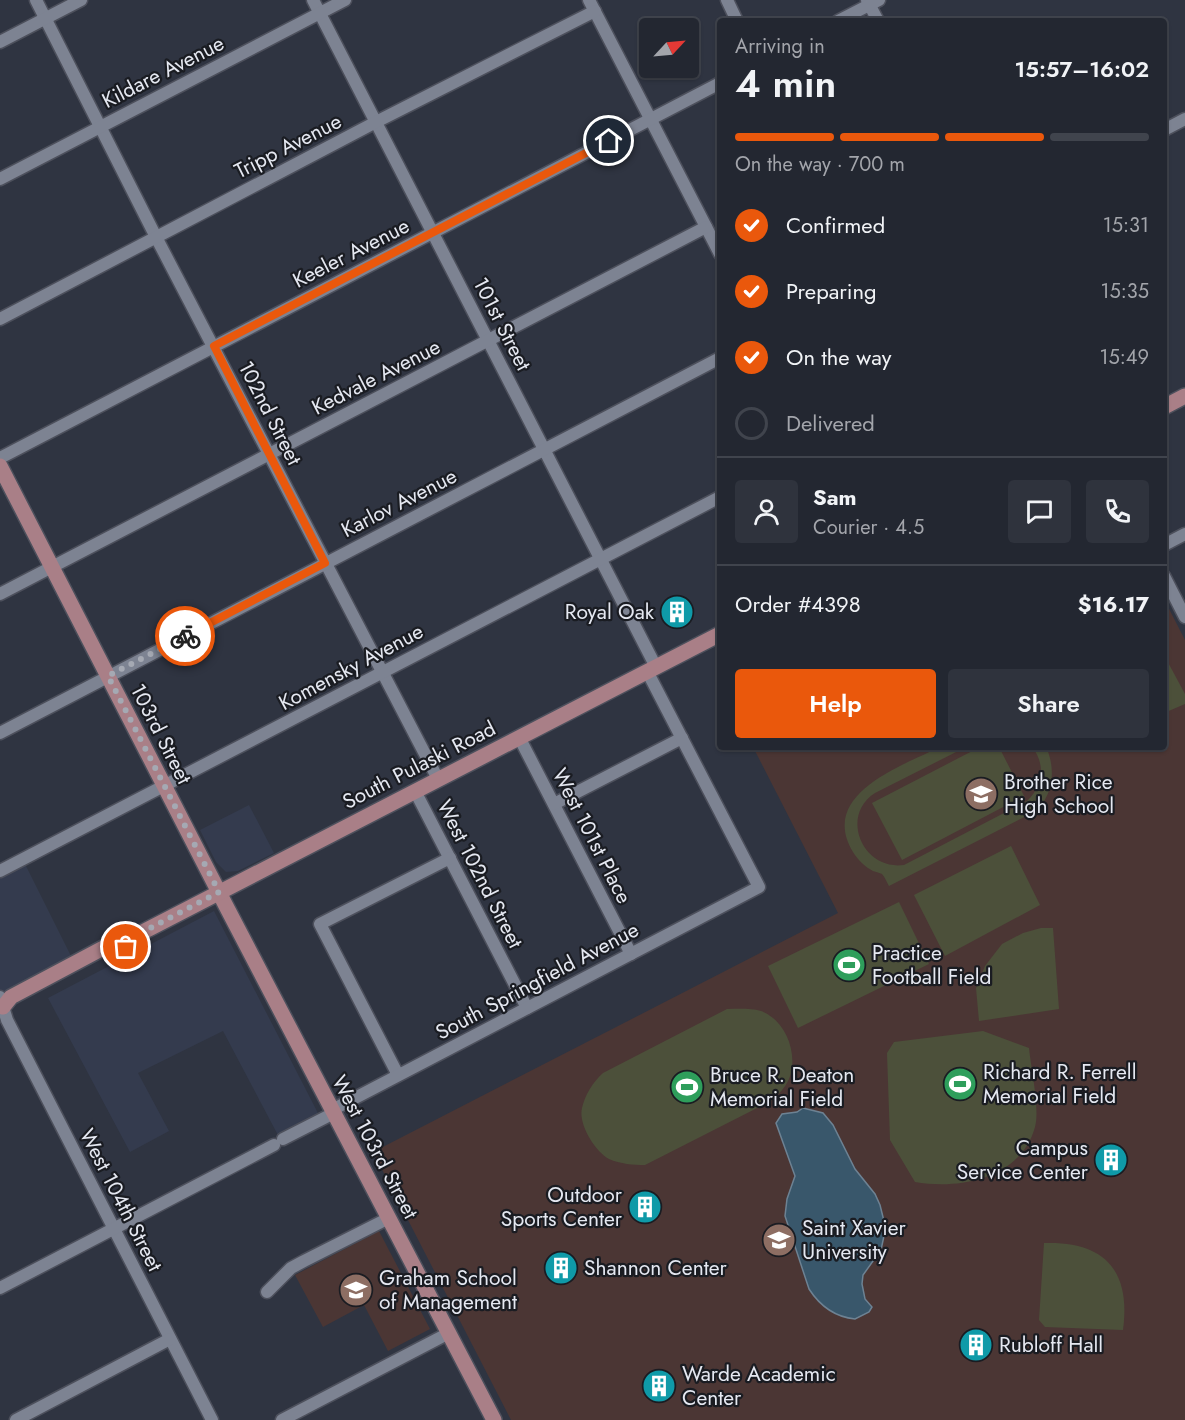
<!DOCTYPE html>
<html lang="en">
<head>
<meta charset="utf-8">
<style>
  :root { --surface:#232731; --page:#2f333d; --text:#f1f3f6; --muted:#a3a5ab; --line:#40444d; --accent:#ea580c }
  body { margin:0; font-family:Jost,sans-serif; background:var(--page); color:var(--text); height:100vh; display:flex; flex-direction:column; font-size:22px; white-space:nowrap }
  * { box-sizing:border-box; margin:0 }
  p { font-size:20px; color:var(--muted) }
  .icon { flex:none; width:33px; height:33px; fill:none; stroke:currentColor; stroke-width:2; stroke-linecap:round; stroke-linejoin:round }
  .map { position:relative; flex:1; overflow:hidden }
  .panel { position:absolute; left:717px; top:18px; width:450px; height:732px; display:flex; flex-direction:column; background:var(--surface); border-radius:6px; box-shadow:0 2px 4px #0004,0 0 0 2px var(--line) }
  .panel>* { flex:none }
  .needle { width:39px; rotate:64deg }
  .tools { position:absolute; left:639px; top:18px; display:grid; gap:12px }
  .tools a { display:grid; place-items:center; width:60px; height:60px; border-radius:6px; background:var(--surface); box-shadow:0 2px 4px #0004,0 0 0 2px var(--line); font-size:30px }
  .pin { position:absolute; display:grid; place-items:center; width:51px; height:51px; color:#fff; margin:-26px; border:3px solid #fff; border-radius:50%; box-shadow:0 2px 6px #0007 }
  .courier { position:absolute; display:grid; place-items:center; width:60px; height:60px; margin:-30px; border:4px solid #ea580c; border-radius:50%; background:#fff; color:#222; box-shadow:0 2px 8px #0007 }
  .summary em { font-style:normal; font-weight:600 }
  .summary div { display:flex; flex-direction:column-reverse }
  .summary { display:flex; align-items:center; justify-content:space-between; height:102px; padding:0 18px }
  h1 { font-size:39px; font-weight:600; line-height:45px }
  .bar { display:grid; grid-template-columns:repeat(4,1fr); gap:9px 6px; align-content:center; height:72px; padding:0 18px }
  .bar i { height:8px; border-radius:4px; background:var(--line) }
  .bar .current { background:var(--accent) }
  .bar p { grid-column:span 4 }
  .line { display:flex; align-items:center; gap:15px; padding:0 18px; border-top:2px solid var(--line) }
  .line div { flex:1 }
  .round { display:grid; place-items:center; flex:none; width:63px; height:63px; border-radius:6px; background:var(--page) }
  ol { padding:0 18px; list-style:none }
  li { display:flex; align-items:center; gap:18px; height:66px }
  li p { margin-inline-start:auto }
  li .icon { padding:6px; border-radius:50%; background:var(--accent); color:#fff; stroke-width:4 }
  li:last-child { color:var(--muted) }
  li i { width:33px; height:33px; border:3px solid var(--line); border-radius:50% }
  .cta { display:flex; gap:12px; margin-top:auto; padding:12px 18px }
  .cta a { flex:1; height:69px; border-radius:6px; background:var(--accent); color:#fff; font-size:24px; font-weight:600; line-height:69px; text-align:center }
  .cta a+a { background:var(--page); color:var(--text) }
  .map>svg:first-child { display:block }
  .built { fill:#343b4e }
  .education { fill:#4b3634 }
  .green { fill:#4c503a }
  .water { fill:#39576b; stroke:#6d8293; stroke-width:1.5 }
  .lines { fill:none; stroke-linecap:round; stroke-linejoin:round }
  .minor-casing { stroke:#4d505c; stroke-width:15 }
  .major-casing { stroke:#4d505c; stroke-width:18 }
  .minor { stroke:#7d8392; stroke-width:12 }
  .major { stroke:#a97f87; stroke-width:15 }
  .done { stroke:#a5a9b3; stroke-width:6; stroke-dasharray:0 10.8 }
  .route { stroke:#ea580c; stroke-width:8 }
  .labels { text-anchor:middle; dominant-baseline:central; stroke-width:4.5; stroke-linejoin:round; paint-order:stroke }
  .street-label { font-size:21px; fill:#e5e8f1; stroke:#1a1c22 }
  .poi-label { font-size:21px; fill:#e5e8f1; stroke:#1a1c22; text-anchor:start }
</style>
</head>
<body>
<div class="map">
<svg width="1185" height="1420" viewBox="0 0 1185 1420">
  <rect width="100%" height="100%" fill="#2f3441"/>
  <g class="built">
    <path d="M249,805L274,853L238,871L226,872L216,862L200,830Z"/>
    <path d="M25,864L72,958L0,999V877Z"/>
    <path d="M214,911L321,1119L280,1139L223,1031L138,1073L169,1131L130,1152L48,998Z"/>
  </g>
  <g class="education">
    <path d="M1164,599L1185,640V1420H511L373,1152L838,913L753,747H1164Z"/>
    <path d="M379,1231L430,1329L388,1351L364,1305L323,1327L295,1275Z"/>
  </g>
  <g class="green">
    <path d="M1164,655L1185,694V704L1164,713Z"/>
    <path d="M940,747H966L875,793C839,816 863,871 904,865L1027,801C1043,786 1046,764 1032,747H1045L1047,749C1056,771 1053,797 1034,812L889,886C887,883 885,877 882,874C882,874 874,871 873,871C865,867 858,860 853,852C818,794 902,766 940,747Z"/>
    <path d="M980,747H999L1024,796L902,860L872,803Z"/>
    <path d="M1011,846L1040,905L945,956L914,895Z"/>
    <path d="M899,902L929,964L798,1028L768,966Z"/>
    <path d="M1041,928H1053L1059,1009L979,1021L976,988L985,966L1002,944L1023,933Z"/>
    <path d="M727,1009C738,1009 750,1008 761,1011C786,1020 799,1055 789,1079C785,1088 778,1095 771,1101L645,1165C634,1165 620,1164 609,1159C595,1151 578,1124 582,1108C585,1095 593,1082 603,1073Z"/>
    <path d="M983,1031L1029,1048C1031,1068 1040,1109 1035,1127C1021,1178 961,1190 915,1182L890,1140L887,1053L894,1042Z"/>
    <path d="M1044,1243C1104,1241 1131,1270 1123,1330L1045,1327L1039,1320Z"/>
  </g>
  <path class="water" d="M803,1108L823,1113L833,1125L855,1169L875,1194L880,1205L884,1221V1236L881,1250L863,1275L862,1284L865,1299L872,1307L869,1312L855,1319C835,1317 820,1306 809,1289L785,1216L787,1199L795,1176L776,1123L782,1114L797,1112Z"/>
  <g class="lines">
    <g class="minor-casing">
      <g id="minor">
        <path d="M36,0L156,237L438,779"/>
        <path d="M313,0L656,667"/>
        <path d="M589,0L720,254"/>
        <path d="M727,0L737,21"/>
        <path d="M867,0L878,21"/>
        <path d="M838,21L879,0"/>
        <path d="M0,42L81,0"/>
        <path d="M1164,130L1185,119"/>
        <path d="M0,179L345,0"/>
        <path d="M0,319L376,122L595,11"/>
        <path d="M0,458L720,83"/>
        <path d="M1164,545L1185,534"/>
        <path d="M1164,576L1185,617"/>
        <path d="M0,594L706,227"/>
        <path d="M0,733L720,358"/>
        <path d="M519,737L631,954"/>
        <path d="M415,791L527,1008"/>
        <path d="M554,804L682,738"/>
        <path d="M0,871L720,497"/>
        <path d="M0,997L7,1020L212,1420"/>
        <path d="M398,1075L320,924L450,858"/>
        <path d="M332,1110L759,887L647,671"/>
        <path d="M283,1139L334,1113"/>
        <path d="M0,1288L274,1145"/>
        <path d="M267,1292L291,1268L304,1261L389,1218"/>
        <path d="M16,1420L170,1339"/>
        <path d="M282,1420L449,1333"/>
      </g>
    </g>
    <g class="major-casing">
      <g id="major">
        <path d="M1164,407L1185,396"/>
        <path d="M0,466L226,906L494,1420"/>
        <path d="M3,1007L11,997L122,938L137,935L720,634"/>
      </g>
    </g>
    <use href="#minor" class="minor"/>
    <use href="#major" class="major"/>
  </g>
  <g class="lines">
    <path class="done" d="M126,947L137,935L219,892L108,676L185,636"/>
    <path class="route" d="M185,636L325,563L214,346L609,141"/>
  </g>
  <defs>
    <g id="building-disc" transform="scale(1.725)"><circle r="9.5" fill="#0f9aa8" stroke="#1a1c22"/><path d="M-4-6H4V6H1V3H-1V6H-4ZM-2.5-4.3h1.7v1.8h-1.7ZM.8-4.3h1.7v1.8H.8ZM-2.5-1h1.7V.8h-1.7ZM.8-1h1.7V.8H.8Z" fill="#fff"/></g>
    <g id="school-disc" transform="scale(1.725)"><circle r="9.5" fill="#8d6e63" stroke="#1a1c22"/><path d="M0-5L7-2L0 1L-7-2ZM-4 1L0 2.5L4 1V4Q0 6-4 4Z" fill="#fff"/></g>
    <g id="stadium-disc" transform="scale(1.725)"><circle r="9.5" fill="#2e9e5b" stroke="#1a1c22"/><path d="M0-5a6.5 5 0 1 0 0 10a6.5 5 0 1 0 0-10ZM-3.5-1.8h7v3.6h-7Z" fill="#fff"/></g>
    <g id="university-disc" transform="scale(1.725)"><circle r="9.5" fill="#8d6e63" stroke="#1a1c22"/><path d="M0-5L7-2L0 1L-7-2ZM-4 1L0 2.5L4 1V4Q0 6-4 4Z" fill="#fff"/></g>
  </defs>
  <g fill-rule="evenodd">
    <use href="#building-disc" x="677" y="612"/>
    <use href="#school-disc" x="981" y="794"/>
    <use href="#stadium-disc" x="849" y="965"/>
    <use href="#stadium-disc" x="960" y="1084"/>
    <use href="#stadium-disc" x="687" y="1087"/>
    <use href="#building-disc" x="1111" y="1160"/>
    <use href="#building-disc" x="645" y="1207"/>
    <use href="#university-disc" x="779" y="1240"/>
    <use href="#building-disc" x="561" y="1268"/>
    <use href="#university-disc" x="356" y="1290"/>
    <use href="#building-disc" x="976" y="1345"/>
    <use href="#building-disc" x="659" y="1386"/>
  </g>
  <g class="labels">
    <g class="street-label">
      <text transform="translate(163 72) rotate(-27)">Kildare Avenue</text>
      <text transform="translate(288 146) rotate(-27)">Tripp Avenue</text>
      <text transform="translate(351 253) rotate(-27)">Keeler Avenue</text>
      <text transform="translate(502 324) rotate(63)">101st Street</text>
      <text transform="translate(376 377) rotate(-27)">Kedvale Avenue</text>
      <text transform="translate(270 413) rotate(63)">102nd Street</text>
      <text transform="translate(399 503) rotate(-27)">Karlov Avenue</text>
      <text transform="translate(351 667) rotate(-28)">Komensky Avenue</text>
      <text transform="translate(161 734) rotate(63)">103rd Street</text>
      <text transform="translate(419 765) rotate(-27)">South Pulaski Road</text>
      <text transform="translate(592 836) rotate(63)">West 101st Place</text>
      <text transform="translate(480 874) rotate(63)">West 102nd Street</text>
      <text transform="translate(537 981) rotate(-28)">South Springfield Avenue</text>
      <text transform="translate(375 1147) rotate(62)">West 103rd Street</text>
      <text transform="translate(121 1200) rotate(63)">West 104th Street</text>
    </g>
    <g class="poi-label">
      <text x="654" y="612" text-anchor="end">Royal Oak</text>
      <text x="1004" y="782">Brother Rice<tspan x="1004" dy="24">High School</tspan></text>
      <text x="872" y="953">Practice<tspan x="872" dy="24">Football Field</tspan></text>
      <text x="983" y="1072">Richard R. Ferrell<tspan x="983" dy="24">Memorial Field</tspan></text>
      <text x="710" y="1075">Bruce R. Deaton<tspan x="710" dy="24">Memorial Field</tspan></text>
      <text x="1088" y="1148" text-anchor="end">Campus<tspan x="1088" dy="24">Service Center</tspan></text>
      <text x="622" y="1195" text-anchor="end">Outdoor<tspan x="622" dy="24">Sports Center</tspan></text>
      <text x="802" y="1228">Saint Xavier<tspan x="802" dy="24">University</tspan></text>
      <text x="584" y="1268">Shannon Center</text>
      <text x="379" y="1278">Graham School<tspan x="379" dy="24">of Management</tspan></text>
      <text x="999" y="1345">Rubloff Hall</text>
      <text x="682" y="1374">Warde Academic<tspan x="682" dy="24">Center</tspan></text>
    </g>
  </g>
</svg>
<div class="tools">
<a><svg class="needle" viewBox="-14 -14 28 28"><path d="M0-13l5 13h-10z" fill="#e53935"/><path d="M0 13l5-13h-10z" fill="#a3a5ab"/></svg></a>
</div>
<div class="pin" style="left:126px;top:947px;background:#ea580c"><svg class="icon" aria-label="bag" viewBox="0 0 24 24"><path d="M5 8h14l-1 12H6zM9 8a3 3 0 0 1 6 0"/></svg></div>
<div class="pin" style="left:609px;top:141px;background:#1f2937"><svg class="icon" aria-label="home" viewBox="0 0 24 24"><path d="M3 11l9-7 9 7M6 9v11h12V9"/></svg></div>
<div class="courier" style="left:185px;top:636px"><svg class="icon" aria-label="bike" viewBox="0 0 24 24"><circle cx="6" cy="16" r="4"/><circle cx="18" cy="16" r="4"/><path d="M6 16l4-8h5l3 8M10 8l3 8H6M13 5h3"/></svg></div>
<section class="panel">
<div class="summary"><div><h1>4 min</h1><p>Arriving in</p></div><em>15:57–16:02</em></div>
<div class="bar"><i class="current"></i><i class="current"></i><i class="current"></i><i></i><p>On the way · 700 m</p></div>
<ol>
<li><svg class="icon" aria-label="check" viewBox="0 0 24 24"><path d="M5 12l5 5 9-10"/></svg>Confirmed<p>15:31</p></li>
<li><svg class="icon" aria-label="check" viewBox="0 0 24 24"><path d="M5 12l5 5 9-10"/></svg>Preparing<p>15:35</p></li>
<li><svg class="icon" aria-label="check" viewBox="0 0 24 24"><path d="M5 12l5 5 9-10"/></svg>On the way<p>15:49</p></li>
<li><i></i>Delivered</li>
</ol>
<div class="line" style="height:108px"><a class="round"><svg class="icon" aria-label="person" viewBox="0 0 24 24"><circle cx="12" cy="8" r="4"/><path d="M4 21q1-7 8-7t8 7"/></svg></a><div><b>Sam</b><p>Courier · 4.5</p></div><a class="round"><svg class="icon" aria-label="chat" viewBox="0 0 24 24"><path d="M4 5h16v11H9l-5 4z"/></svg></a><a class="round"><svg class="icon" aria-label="phone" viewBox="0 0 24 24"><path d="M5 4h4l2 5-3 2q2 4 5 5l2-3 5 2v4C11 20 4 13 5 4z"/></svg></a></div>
<div class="line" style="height:78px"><div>Order #4398</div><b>$16.17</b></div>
<div class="cta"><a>Help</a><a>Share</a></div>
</section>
</div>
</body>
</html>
